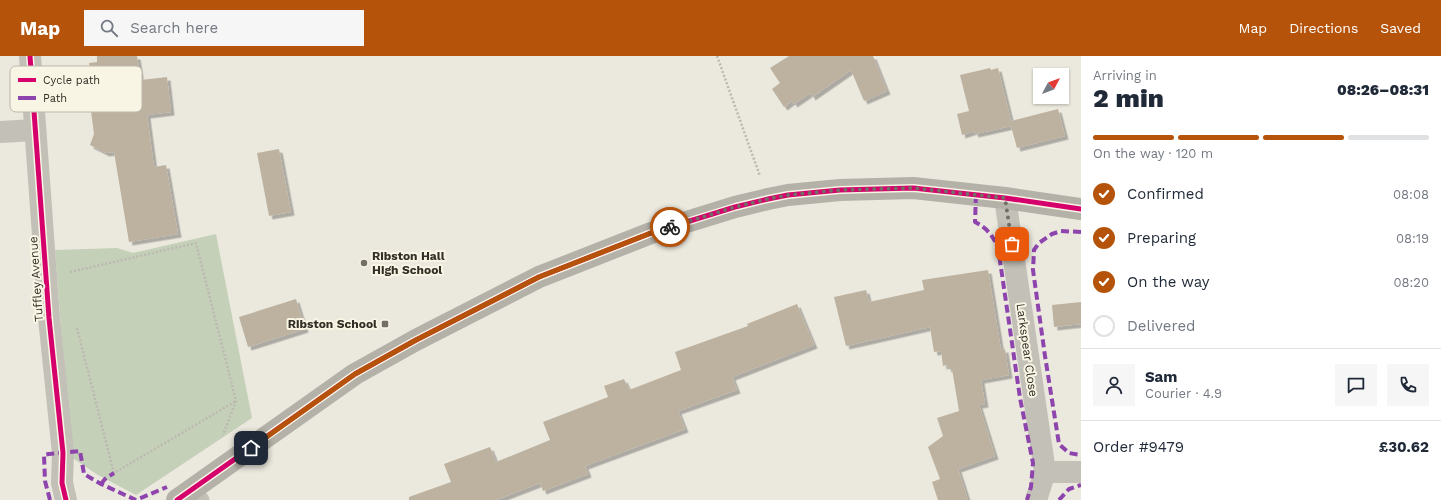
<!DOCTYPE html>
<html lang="en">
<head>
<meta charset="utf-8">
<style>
  :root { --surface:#fff; --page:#f6f6f7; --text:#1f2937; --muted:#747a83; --line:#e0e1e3; --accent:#b45309 }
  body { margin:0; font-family:"Work Sans",sans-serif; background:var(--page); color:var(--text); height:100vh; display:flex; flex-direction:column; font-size:15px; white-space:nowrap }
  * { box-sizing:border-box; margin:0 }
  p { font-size:13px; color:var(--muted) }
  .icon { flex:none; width:22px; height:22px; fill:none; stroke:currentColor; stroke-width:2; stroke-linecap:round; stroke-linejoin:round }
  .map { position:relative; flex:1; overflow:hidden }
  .panel { display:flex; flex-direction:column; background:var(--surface); width:360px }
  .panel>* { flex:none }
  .needle { width:26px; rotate:49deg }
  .tools { position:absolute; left:1033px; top:12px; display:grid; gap:8px }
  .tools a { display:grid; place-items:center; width:36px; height:36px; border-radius:0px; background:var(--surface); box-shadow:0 1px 3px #0004; font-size:20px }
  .pin { position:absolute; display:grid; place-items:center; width:34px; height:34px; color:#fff; margin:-17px; border-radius:8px; box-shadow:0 2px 6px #0006 }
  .courier { position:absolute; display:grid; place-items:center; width:40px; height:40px; margin:-20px; border:3px solid #b45309; border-radius:50%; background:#fff; color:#222; box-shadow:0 1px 5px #0007 }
  .overview em { font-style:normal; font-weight:800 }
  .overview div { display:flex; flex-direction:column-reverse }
  .overview { display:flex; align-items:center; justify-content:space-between; height:68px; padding:0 12px }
  h1 { font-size:26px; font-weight:800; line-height:30px }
  .bar { display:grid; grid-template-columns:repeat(4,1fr); gap:6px 4px; align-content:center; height:48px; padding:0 12px }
  .bar i { height:5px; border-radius:3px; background:var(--line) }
  .bar .selected { background:var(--accent) }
  .bar p { grid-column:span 4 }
  .line { display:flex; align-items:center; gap:10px; padding:0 12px; border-top:1px solid var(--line) }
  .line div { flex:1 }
  .round { display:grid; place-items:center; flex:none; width:42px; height:42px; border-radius:0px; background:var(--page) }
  ol { padding:0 12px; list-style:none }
  li { display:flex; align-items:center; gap:12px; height:44px }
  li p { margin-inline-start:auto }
  li .icon { padding:4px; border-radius:50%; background:var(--accent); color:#fff; stroke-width:4 }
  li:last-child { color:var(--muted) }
  li i { width:22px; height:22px; border:2px solid var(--line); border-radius:50% }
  header { display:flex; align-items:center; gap:24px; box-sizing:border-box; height:56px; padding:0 20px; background:var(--accent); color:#fff }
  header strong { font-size:19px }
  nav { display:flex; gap:22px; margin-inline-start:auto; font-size:14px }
  .search { width:280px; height:36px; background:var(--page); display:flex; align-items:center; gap:10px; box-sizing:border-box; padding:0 14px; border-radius:0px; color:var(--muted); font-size:15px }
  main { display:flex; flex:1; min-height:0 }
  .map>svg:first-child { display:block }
  .green { fill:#c5d0b9 }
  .building { fill:#bdb2a0; filter:url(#shadow) }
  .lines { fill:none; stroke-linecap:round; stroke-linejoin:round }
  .path { stroke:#bcb9b0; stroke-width:2.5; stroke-dasharray:2 2; stroke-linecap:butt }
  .lane { stroke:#c3c0b8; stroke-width:15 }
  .street { stroke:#c3c0b8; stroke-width:22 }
  .secondary { stroke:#b4b1a8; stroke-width:22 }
  .quiet { stroke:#8e44ad; stroke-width:4; stroke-dasharray:8 4; stroke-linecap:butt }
  .cycleway-casing { stroke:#f8f5e5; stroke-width:8 }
  .cycleway { stroke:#d6006c; stroke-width:5 }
  .done { stroke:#736f66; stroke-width:4; stroke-dasharray:0 7.2 }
  .route { stroke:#b45309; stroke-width:5 }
  .poi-dot { fill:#736f66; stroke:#f8f5e5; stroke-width:1.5 }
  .labels { text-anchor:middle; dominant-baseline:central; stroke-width:4; stroke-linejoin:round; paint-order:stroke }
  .poi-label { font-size:12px; font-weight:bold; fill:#332e26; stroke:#f8f5e5; text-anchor:start }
  .street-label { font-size:12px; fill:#332e26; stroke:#f8f5e5 }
  .key { fill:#f8f5e5; stroke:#bdb9ac; stroke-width:1 }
  .key-label { font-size:11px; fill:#332e26 }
</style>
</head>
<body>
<header>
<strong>Map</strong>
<div class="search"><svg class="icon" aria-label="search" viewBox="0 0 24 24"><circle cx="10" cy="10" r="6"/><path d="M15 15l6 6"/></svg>Search here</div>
<nav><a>Map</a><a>Directions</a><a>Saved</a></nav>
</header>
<main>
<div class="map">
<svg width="1081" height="444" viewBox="0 0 1081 444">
  <defs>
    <filter id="shadow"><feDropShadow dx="3.5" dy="3.5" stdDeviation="0" flood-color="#0004"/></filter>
  </defs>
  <rect width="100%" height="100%" fill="#ebe8de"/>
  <path class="green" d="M216,178L252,362L136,439L98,419L71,401L55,194L117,192L133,197Z"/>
  <g class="building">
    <path d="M97,0H137L141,24L167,21L171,56L147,59L154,111L166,109L178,178L129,186L114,96L106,97L90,89L94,78L90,47L94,46L89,7L97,6Z"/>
    <path d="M789,0H873L887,35L864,45L851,14L812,41L810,37L794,48L792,45L784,51L772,33L780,27L770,12Z"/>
    <path d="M990,12L991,14L998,12L1011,65L1058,53L1065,80L1017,92L1011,70L975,78L974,75L962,79L957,58L969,55L960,19Z"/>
    <path d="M279,93L291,156L269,160L257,97Z"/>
    <path d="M988,214L1001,294L1005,293L1009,319L981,324L985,348L979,349L995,400L958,413L968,444H938L932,426L940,423L928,391L943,380L937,362L959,355L952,313H948L947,309L943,310L941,295L934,296L930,271L846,290L834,241L866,234L869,246L924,234L922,224Z"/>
    <path d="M296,243L305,273L248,291L239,261Z"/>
    <path d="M1081,246V268L1054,271L1052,249Z"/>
    <path d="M797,248L814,289L732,321L737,334L678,355L685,373L585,410L588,418L543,435L540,427L496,444H409V441L451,426L444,408L490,391L496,406L550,384L543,366L608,341L604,330L624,323L629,334L681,314L675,296L748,270L747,268Z"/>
  </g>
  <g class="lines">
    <g class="path">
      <path d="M717,0L760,120"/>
      <path d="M70,216L196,187L236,345L223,379"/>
      <path d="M77,272L114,417L236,345"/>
    </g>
    <path class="lane" d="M194,432L202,444"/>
    <g class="street">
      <path d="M30,0L49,262L63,397L62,427L66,444"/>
      <path d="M0,76L35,74"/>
      <path d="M1005,142L1045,416L1036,444"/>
      <path d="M1045,416H1081"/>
    </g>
    <path class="secondary" d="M177,444L355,318L416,284L539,221L651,177L735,151L768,143L788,139L840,134L913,132L1005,142L1081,153"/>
    <g class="quiet">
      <path d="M976,139L975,166C987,172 992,179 998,191L1020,342L1033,407L1031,431L1027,444"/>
      <path d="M1081,176L1061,175L1052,178L1039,187L1034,194L1033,214L1045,300L1059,388L1069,397L1081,399"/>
      <path d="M101,428L105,423L114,417"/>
      <path d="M50,444L45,425L44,399L49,398L80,395L84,418L101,428L136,444L167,431"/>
      <path d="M1059,444L1069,433L1081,429"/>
    </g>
    <g class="cycleway-casing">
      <g id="cycleway">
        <path d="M30,0L49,262L63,397L62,427L66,444"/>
        <path d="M177,444L355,318L416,284L539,221L651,177L735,151L768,143L788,139L840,134L913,132L1005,142L1081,153"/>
      </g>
    </g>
    <use href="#cycleway" class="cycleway"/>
  </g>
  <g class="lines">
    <path class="done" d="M670,171L735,151L768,143L788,139L840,134L913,132L1005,142L1012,188"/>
    <path class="route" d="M251,392L355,318L416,284L539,221L651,177L670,171"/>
  </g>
  <g class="poi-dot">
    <circle cx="364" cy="207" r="4"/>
    <rect x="381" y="264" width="8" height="8" rx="2"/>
  </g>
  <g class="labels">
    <g class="poi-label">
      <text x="372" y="200">Ribston Hall<tspan x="372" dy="14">High School</tspan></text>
      <text x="377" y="268" text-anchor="end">Ribston School</text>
    </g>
    <g class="street-label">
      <text transform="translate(36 223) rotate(-94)">Tuffley Avenue</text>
      <text transform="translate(1027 294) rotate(82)">Larkspear Close</text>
    </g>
  </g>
  <rect x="10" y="10" width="132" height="46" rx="6" class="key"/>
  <rect x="18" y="22" width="18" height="4" fill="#d6006c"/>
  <rect x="18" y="40" width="18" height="4" fill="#8e44ad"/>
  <g class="key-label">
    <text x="43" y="28">Cycle path</text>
    <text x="43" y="46">Path</text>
  </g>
</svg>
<div class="tools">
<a><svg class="needle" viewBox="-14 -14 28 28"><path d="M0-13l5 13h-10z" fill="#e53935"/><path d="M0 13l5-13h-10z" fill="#747a83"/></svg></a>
</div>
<div class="pin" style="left:1012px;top:188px;background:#ea580c"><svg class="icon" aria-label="bag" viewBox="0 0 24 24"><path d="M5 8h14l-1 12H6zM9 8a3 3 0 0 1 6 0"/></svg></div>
<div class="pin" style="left:251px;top:392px;background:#1f2937"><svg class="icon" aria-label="home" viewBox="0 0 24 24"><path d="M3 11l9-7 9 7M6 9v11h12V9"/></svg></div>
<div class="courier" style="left:670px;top:171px"><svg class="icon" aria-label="bike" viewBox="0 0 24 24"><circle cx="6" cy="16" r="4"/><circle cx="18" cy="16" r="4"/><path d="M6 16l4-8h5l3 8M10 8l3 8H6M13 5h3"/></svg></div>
</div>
<section class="panel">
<div class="overview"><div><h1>2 min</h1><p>Arriving in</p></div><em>08:26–08:31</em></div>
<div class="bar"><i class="selected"></i><i class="selected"></i><i class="selected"></i><i></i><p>On the way · 120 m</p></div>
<ol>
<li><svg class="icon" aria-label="check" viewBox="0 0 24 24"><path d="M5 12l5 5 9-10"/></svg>Confirmed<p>08:08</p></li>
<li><svg class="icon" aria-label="check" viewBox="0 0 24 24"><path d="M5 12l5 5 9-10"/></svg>Preparing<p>08:19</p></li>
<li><svg class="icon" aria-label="check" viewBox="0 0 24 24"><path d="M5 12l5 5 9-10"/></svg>On the way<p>08:20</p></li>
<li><i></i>Delivered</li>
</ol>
<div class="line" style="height:72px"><a class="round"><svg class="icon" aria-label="person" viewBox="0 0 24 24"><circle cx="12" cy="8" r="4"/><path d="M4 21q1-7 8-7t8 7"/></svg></a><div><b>Sam</b><p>Courier · 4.9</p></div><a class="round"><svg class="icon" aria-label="chat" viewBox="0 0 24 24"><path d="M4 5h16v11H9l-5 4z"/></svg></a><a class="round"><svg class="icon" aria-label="phone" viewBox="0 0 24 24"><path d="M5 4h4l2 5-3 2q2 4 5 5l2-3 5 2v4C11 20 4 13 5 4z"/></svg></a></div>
<div class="line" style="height:52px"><div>Order #9479</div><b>£30.62</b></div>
</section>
</main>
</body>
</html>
